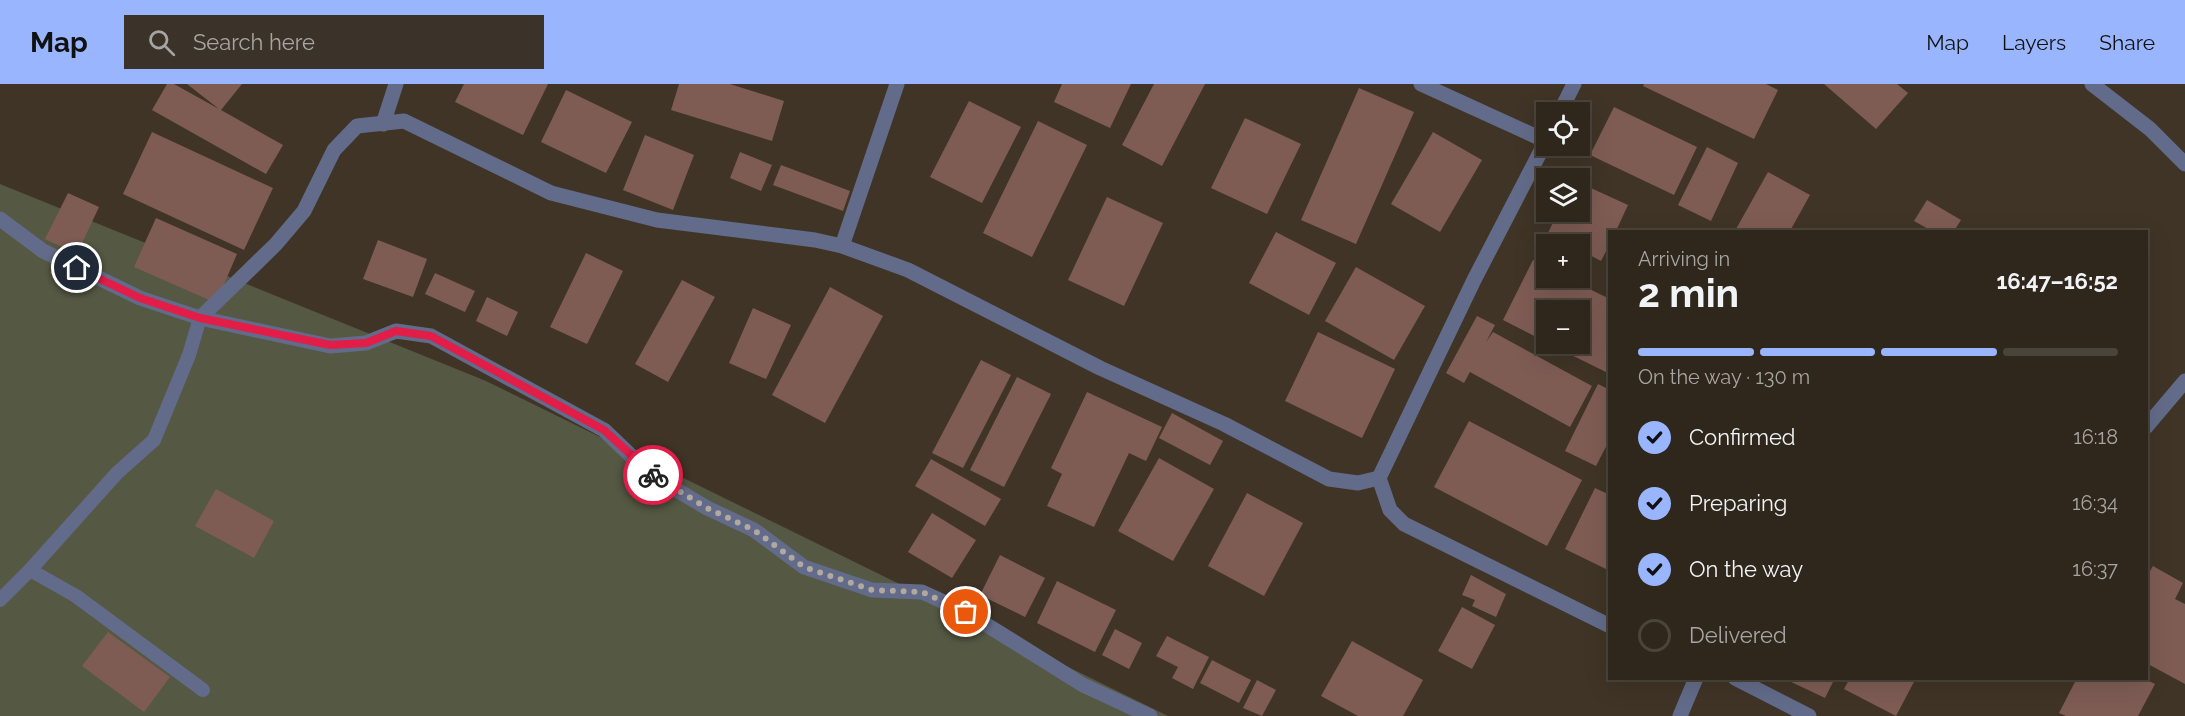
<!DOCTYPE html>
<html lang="en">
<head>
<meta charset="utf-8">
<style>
  :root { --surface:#2f271c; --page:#3b3329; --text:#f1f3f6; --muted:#a7a5a3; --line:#4a443b; --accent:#99b5fd }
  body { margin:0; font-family:Raleway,sans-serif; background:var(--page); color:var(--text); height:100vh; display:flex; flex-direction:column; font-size:22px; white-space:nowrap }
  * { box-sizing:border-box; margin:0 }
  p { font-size:20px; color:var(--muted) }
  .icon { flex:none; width:33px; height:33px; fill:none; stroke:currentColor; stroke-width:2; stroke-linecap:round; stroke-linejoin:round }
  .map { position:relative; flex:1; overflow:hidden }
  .drawer { position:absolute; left:1608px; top:146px; width:540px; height:450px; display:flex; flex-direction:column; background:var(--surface); border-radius:0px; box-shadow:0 6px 24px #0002,0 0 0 2px var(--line) }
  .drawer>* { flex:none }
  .tools { position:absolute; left:1536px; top:18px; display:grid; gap:12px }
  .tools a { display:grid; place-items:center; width:54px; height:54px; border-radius:0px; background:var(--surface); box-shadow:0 6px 24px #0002,0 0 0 2px var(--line); font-size:30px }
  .pin { position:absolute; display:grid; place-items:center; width:51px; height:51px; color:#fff; margin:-26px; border:3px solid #fff; border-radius:50%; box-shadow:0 2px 6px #0007 }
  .courier { position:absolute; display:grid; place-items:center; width:60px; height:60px; margin:-30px; border:4px solid #e11d48; border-radius:50%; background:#fff; color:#222; box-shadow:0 2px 8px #0007 }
  .head em { font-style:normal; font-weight:700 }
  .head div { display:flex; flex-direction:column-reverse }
  .head { display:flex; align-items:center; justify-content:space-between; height:102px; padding:0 30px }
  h1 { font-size:39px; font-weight:700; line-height:45px }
  .bar { display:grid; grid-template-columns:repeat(4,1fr); gap:9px 6px; align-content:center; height:72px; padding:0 30px }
  .bar i { height:8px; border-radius:4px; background:var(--line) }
  .bar .current { background:var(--accent) }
  .bar p { grid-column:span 4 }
  ol { padding:0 30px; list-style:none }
  li { display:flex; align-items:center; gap:18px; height:66px }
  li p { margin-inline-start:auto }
  li .icon { padding:6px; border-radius:50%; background:var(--accent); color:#111; stroke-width:4 }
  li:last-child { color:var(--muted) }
  li i { width:33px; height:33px; border:3px solid var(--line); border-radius:50% }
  header { display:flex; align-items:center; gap:36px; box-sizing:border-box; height:84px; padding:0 30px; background:var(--accent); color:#111 }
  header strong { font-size:28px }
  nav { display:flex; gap:33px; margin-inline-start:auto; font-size:21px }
  .search { width:420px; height:54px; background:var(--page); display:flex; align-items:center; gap:15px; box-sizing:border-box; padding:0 21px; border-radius:0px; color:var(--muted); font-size:22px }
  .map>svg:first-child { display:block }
  .green { fill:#555843 }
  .building { fill:#7e5c54 }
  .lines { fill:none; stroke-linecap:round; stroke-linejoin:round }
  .lane { stroke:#626b89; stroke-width:14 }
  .street { stroke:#626b89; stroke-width:15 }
  .done { stroke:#b1a89e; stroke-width:6; stroke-dasharray:0 10.8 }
  .route { stroke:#e11d48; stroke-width:8 }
</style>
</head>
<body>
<header>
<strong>Map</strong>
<div class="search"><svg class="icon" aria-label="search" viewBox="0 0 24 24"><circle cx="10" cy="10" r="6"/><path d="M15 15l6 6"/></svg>Search here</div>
<nav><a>Map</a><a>Layers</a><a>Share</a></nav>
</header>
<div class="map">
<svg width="2185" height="632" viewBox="0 0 2185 632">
  <rect width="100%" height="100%" fill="#3f3426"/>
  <path class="green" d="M0,100L486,297L1168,632H0Z"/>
  <g class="building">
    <path d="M167,0H174L219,25L187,0H242L221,26L283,61L266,90L152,26Z"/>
    <path d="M464,0H548L523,51L455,18Z"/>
    <path d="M679,0H730L784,17L772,57L671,26Z"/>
    <path d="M1062,0H1131L1110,44L1054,18Z"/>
    <path d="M1154,0H1205L1162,82L1122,61Z"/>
    <path d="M1644,0H1766L1778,6L1754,55L1643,2Z"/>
    <path d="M1824,0H1897L1908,9L1876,45Z"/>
    <path d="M1359,4L1414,28L1356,160L1301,136Z"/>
    <path d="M566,6L632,38L606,89L541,58Z"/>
    <path d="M969,17L1021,43L982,119L930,93Z"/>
    <path d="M1614,23L1697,63L1674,111L1590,71Z"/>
    <path d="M1245,34L1301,60L1267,130L1211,104Z"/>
    <path d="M1038,37L1087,61L1032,173L983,149Z"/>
    <path d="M152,48L273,104L244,166L123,110Z"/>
    <path d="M1433,48L1482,76L1440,148L1391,120Z"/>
    <path d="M645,51L694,71L673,126L623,106Z"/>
    <path d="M1707,63L1738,79L1711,137L1678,121Z"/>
    <path d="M740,68L772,81L761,107L730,94Z"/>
    <path d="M781,81L850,107L843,127L773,101Z"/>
    <path d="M1768,88L1810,111L1790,147H1740L1736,145Z"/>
    <path d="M1580,99L1628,121L1616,147H1610V160L1601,177L1580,166V160H1568L1547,151L1558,128H1580Z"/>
    <path d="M68,109L99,123L77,170L45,155Z"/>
    <path d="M1107,113L1163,139L1124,222L1068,196Z"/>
    <path d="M1927,116L1961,136L1954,147H1932L1914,137Z"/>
    <path d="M156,134L237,170L216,219L134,183Z"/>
    <path d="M1276,148L1336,179L1309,231L1249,199Z"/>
    <path d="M378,156L427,175L413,213L363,195Z"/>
    <path d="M586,169L623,187L587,260L550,243Z"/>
    <path d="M1533,176L1546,183V194H1567L1610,215V290L1549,260H1580V226H1546V258L1503,236Z"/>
    <path d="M1356,183L1425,222L1394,276L1325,237Z"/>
    <path d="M435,189L475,207L465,228L425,210Z"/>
    <path d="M682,196L715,213L668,298L635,280Z"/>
    <path d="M830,203L883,232L825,339L772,311Z"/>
    <path d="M487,213L518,228L507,252L476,237Z"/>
    <path d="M753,224L791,241L766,295L729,279Z"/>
    <path d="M1477,232L1495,241L1486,258L1493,248L1592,302L1570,343L1470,288L1464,299L1446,289Z"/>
    <path d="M1318,248L1395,285L1362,354L1285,317Z"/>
    <path d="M981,276L1011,291L963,384L932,369Z"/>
    <path d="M1017,293L1051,310L1004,403L970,386Z"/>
    <path d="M1598,300L1610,306V355L1596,382L1565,367Z"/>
    <path d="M1087,308L1162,343L1146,377L1129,369L1094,443L1047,422L1062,390L1051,384Z"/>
    <path d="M1172,329L1223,357L1210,381L1159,354Z"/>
    <path d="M1469,337L1582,396L1547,462L1434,403Z"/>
    <path d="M1159,374L1214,405L1173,477L1118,447Z"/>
    <path d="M931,375L1001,415L985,442L915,402Z"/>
    <path d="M1595,404L1610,411V487L1565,465Z"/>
    <path d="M216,405L274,437L254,474L195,442Z"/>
    <path d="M1247,409L1303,439L1264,512L1208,482Z"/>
    <path d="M932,429L976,456L952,494L908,468Z"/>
    <path d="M1000,471L1045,494L1025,533L980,511Z"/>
    <path d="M2153,482L2183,499L2175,515L2185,520V600L2146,579V494Z"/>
    <path d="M1471,491L1506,510L1496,533L1472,522L1475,516L1462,511Z"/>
    <path d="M1057,497L1116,526L1095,568L1037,539Z"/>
    <path d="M1462,523L1495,541L1472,585L1438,567Z"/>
    <path d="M1115,545L1142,559L1129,585L1102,571Z"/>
    <path d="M108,548L170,593L144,628L82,582Z"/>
    <path d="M1167,552L1209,573L1193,605L1172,594L1178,583L1156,572Z"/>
    <path d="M1352,557L1423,596L1403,632H1358L1321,612Z"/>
    <path d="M1212,576L1251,596L1239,619L1200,599Z"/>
    <path d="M1788,594H1835L1825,614L1787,596Z"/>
    <path d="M1850,594H1916L1896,632L1844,605Z"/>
    <path d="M2077,594H2143L2155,600L2138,632H2066L2059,629Z"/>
    <path d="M1257,596L1276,606L1262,632L1243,624Z"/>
  </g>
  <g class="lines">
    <g class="lane">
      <path d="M30,486L76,512L203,606"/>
      <path d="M0,516L30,486L117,389L154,356L189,271L200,234"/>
    </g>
    <g class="street">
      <path d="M1421,0L1546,57L1474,196L1379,394L1390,426L1404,440L1610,542"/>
      <path d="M2092,0L2150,45L2185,80"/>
      <path d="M1560,28L1574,0"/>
      <path d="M383,40L396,0"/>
      <path d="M0,135L43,167L140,214L200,234L330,262L366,259L396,247L431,252L604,346L650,390L707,424L754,446L804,483L872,506L922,508L966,528L1083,601L1150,632"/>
      <path d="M842,162L897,0"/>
      <path d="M200,234L276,160L304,127L334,66L357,42L404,37L551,109L657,136L815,156L842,162L908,186L1100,284L1224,340L1329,395L1358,399L1379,394"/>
      <path d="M2146,343L2185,297"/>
      <path d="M1735,594L1809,632"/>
      <path d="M1680,632L1696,594"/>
    </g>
  </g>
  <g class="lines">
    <path class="done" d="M653,391L707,424L754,446L804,483L872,506L922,508L966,528"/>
    <path class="route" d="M77,184L140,214L200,234L330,261L366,259L396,247L431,252L604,346L653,391"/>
  </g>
</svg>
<div class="tools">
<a><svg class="icon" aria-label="locate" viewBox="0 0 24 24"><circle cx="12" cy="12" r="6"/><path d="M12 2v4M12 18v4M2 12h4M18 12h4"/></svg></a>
<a><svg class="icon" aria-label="layers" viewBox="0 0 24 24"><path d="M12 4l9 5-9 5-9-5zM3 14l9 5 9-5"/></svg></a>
<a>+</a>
<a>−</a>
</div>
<div class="pin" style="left:966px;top:528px;background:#ea580c"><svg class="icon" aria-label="bag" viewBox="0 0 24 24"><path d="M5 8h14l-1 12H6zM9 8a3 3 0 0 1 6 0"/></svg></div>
<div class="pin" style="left:77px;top:184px;background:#1f2937"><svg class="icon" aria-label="home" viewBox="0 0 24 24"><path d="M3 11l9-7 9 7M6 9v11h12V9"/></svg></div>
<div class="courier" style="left:653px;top:391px"><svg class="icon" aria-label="bike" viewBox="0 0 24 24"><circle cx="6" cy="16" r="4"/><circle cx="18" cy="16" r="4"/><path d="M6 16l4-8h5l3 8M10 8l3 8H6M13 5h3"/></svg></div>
<section class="drawer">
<div class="head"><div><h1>2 min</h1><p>Arriving in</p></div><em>16:47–16:52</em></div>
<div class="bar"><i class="current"></i><i class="current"></i><i class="current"></i><i></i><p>On the way · 130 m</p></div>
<ol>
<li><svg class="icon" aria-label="check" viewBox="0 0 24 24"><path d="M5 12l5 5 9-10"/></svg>Confirmed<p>16:18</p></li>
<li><svg class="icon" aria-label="check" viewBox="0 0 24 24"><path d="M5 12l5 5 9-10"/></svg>Preparing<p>16:34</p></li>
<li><svg class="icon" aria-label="check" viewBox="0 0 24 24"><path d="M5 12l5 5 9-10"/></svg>On the way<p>16:37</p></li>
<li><i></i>Delivered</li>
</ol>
</section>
</div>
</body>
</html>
